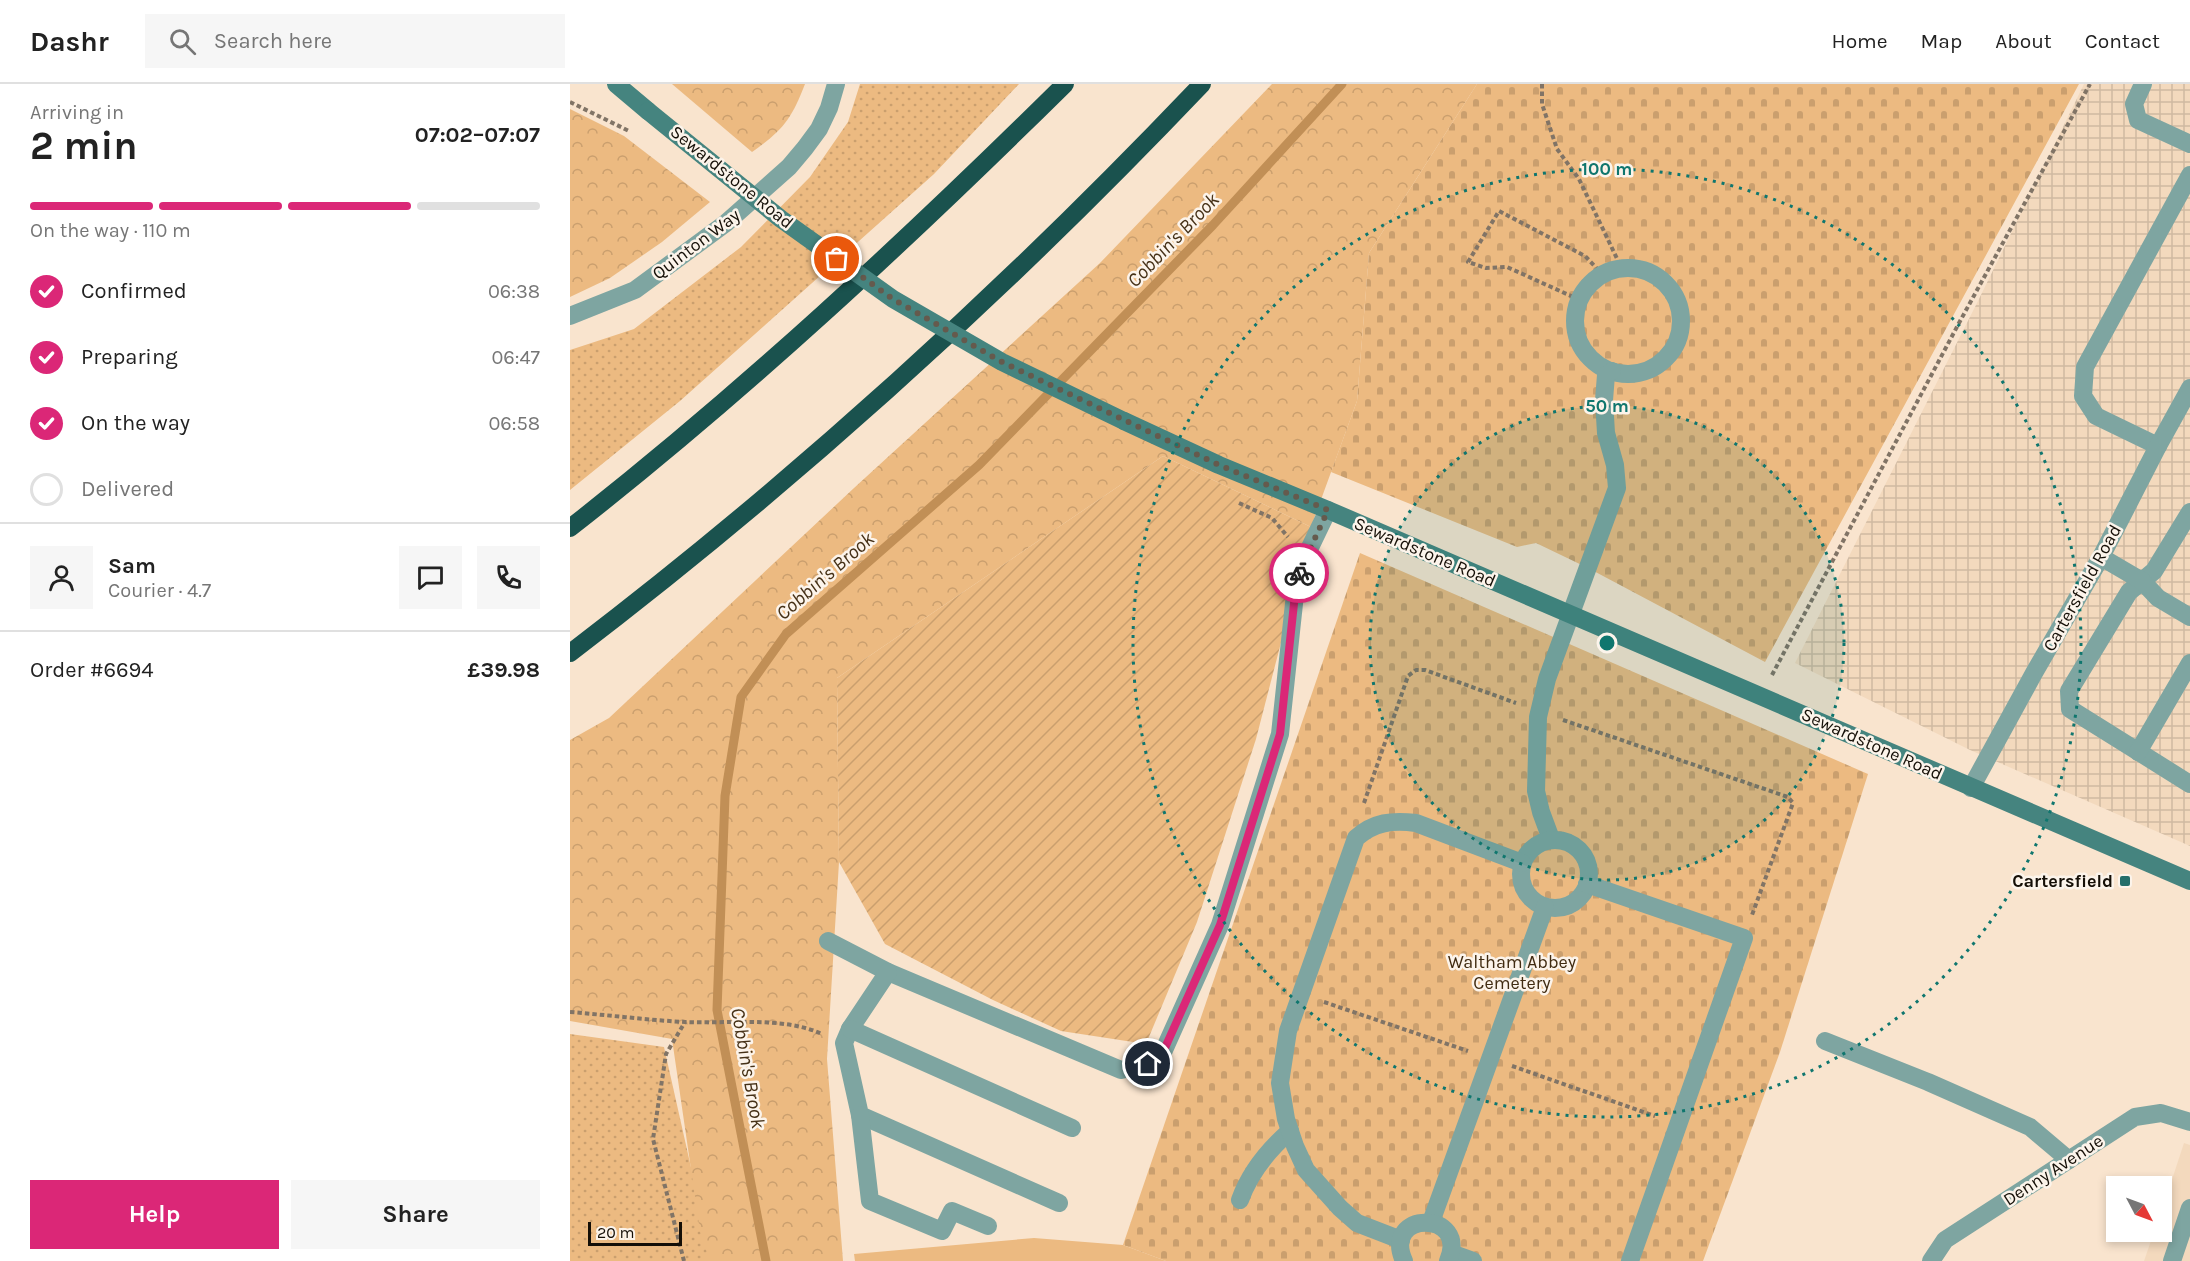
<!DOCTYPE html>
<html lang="en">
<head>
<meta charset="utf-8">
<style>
  :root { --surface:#fff; --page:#f6f6f6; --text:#222; --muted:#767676; --line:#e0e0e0; --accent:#db2777 }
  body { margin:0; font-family:Karla,sans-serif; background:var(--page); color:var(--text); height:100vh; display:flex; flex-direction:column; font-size:22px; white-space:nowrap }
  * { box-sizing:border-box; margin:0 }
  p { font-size:20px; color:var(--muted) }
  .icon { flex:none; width:33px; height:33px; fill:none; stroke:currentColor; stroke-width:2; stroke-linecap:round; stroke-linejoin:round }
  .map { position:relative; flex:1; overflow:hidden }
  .drawer { display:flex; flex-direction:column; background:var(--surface); width:570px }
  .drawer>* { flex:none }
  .needle { width:39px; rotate:131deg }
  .controls { position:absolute; left:1536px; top:1092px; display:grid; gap:12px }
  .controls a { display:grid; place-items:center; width:66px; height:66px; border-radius:0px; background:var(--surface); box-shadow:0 3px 9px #0003; font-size:30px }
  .scale { position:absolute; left:18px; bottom:15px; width:94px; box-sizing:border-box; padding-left:6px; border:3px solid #150f07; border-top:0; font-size:16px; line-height:21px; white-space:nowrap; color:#150f07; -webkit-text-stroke:4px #fcf4eb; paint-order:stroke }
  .pin { position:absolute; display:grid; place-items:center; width:51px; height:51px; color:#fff; margin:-26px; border:3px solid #fff; border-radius:50%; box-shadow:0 2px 6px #0007 }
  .courier { position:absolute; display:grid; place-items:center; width:60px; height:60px; margin:-30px; border:4px solid #db2777; border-radius:50%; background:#fff; color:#222; box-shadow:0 2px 8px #0007 }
  .headline em { font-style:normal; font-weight:700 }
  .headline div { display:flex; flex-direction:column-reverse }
  .headline { display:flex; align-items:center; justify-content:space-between; height:102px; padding:0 30px }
  h1 { font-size:39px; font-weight:700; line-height:45px }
  .bar { display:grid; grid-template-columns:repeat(4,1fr); gap:9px 6px; align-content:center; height:72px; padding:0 30px }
  .bar i { height:8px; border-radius:4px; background:var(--line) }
  .bar .on { background:var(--accent) }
  .bar p { grid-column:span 4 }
  .line { display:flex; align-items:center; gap:15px; padding:0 30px; border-top:2px solid var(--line) }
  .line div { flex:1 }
  .round { display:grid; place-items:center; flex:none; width:63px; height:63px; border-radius:0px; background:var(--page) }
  ol { padding:0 30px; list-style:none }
  li { display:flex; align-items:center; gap:18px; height:66px }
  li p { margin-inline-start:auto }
  li .icon { padding:6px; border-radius:50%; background:var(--accent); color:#fff; stroke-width:4 }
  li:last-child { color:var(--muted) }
  li i { width:33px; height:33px; border:3px solid var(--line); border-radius:50% }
  .cta { display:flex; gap:12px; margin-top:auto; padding:12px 30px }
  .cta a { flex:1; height:69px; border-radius:0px; background:var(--accent); color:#fff; font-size:24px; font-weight:700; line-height:69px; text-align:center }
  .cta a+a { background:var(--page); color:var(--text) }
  header { display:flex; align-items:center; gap:36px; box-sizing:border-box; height:84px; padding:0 30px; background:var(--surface); border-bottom:2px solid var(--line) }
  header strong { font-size:28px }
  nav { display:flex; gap:33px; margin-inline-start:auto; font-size:21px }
  .search { width:420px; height:54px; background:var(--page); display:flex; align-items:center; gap:15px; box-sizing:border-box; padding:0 21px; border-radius:0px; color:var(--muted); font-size:22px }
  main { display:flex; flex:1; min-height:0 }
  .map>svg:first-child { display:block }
  .built { fill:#f3d9bd }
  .industrial { fill:url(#industrial-grid) }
  .grass { fill:url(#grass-dots) }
  .forest { fill:url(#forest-crowns) }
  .cemetery { fill:url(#cemetery-stones) }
  .park { fill:#ecba81 }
  .garden { fill:url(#garden-furrows) }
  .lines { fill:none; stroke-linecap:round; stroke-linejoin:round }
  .stream { stroke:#c18f56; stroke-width:9 }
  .path { stroke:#817466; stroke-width:4; stroke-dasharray:4.5 3; stroke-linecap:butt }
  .lane { stroke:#7ea5a1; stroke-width:18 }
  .street { stroke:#7ea5a1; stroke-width:18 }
  .secondary { stroke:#45847f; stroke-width:18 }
  .highway { stroke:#1a524e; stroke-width:18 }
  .secondary-bridge { stroke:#45847f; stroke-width:18 }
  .done { stroke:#655a4d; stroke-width:6; stroke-dasharray:0 10.8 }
  .route { stroke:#db2777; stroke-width:8 }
  .ring { fill:none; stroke:#0f766e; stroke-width:3; stroke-dasharray:3 6 }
  .poi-dot { fill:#246e6a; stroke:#fcf4eb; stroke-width:2 }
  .labels { text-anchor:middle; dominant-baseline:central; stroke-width:5; stroke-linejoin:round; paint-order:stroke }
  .street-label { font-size:18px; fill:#150f07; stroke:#fcf4eb }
  .poi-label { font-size:18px; font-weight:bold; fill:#150f07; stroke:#fcf4eb; text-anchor:end }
  .park-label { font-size:18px; fill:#402b11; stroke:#fcf4eb }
  .water-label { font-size:20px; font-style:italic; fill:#463117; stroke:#fcf4eb }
  .centre { fill:#0f766e; stroke:#fcf4eb; stroke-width:3 }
  .ring-label { font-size:18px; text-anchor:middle; font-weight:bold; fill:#0f766e; stroke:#fcf4eb; stroke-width:5; stroke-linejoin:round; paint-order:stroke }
</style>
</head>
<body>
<header>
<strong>Dashr</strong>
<div class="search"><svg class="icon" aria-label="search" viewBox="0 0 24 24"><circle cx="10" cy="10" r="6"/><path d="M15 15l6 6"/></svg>Search here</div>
<nav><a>Home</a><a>Map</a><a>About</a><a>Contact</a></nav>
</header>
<main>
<section class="drawer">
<div class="headline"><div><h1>2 min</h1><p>Arriving in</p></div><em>07:02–07:07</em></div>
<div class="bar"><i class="on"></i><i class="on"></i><i class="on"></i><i></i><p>On the way · 110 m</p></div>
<ol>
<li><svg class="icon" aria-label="check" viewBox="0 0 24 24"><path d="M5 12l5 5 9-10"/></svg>Confirmed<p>06:38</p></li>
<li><svg class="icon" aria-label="check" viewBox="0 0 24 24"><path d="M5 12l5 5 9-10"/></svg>Preparing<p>06:47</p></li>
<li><svg class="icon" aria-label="check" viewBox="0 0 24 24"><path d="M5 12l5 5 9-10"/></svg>On the way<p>06:58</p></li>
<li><i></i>Delivered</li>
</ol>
<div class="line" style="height:108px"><a class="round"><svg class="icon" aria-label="person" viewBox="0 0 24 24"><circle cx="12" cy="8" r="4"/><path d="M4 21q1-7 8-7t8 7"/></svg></a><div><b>Sam</b><p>Courier · 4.7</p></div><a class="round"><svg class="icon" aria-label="chat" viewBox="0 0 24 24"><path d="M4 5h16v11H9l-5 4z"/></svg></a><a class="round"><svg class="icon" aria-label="phone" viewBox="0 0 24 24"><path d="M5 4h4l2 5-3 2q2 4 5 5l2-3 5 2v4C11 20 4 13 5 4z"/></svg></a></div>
<div class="line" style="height:78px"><div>Order #6694</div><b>£39.98</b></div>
<div class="cta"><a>Help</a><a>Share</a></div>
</section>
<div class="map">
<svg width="1620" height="1177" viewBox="0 0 1620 1177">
  <defs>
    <pattern id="industrial-grid" width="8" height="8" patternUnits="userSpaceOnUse" patternTransform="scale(1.5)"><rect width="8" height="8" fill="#f3d9bd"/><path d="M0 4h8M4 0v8" fill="none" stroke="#cfb9a1"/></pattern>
    <pattern id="grass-dots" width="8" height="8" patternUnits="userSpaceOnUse" patternTransform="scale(1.5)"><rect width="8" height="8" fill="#ecba81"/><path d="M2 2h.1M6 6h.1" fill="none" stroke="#ca9f6e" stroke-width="1.8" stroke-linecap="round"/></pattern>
    <pattern id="forest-crowns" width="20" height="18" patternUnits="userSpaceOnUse" patternTransform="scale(1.5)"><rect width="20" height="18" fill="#ecba81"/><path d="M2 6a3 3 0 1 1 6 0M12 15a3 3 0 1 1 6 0" fill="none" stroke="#ca9f6e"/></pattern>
    <pattern id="cemetery-stones" width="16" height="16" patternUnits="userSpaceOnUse" patternTransform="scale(1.5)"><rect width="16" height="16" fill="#ecba81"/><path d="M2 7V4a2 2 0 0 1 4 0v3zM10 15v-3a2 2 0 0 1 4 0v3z" fill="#ca9f6e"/></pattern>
    <pattern id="garden-furrows" width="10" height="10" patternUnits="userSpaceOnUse" patternTransform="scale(1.5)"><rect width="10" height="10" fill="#ecba81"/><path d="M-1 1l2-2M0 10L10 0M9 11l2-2" fill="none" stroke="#ca9f6e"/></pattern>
  </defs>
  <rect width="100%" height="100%" fill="#f9e4ce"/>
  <path class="built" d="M1614,1059L1620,1061V1177H1574L1584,1148H1592V1126Z"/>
  <path class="industrial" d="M1514,0H1620V762L1400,666L1225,579L1408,217Z"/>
  <g class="grass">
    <path d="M290,0H449L364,90L110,317L0,406V266L64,245L171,163L240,93L278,38Z"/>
    <path d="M0,950L94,963L142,1177H0Z"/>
  </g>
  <g class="forest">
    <path d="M102,0H235C221,36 213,46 182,68Z"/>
    <path d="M702,0H907L799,169L787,317L741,443L593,372L267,594L269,778L257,975L273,1177H140L130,1147L102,955L0,937V656L39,634L284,404L530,179Z"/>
    <path d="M0,25L54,52L140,118L92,158L40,194L0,213Z"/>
  </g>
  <g class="cemetery">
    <path d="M907,0H1509L1195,578L1018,484L966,459L947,463L761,388L787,317L799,169Z"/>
    <path d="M790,469L1298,690L1210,968L1133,1177H596L553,1161Z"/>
  </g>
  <path class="park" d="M464,1154L553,1161L596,1177H285L284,1170Z"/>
  <path class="garden" d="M593,372L741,443L686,655L627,838L576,960L491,947L423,916L315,860L269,778L267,594Z"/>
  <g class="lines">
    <path class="stream" d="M196,1177L147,926L155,712L171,613L216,550L409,381L643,141L772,0"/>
    <g class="path">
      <path d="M972,0V20L987,65L1009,95L1052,185"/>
      <path d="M0,18L59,47"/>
      <path d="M1010,216L937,183L916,184L898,178L929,127L1015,172L1033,191"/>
      <path d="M669,419L702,434L718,453"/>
      <path d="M1202,591L1389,239L1520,0"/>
      <path d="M993,636L1218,713L1223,719L1182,831"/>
      <path d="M794,719L838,592L846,586H855L946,619"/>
      <path d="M754,918L898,967"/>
      <path d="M0,928C38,931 77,936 115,938C158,940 213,932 252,950"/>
      <path d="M942,982L1085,1032"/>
      <path d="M114,1177L83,1055L96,970L115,938"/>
    </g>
    <g class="lane">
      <path d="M1573,0L1564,20L1568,36L1620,60"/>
      <circle cx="1058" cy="237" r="53"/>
      <path d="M1588,362L1526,332L1513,312L1515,283L1620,91"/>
      <path d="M1620,428L1584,487L1559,508L1499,607L1500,625L1620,700"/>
      <path d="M1531,473L1572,497L1588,514L1620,533"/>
      <path d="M1568,668L1620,579"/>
      <path d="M981,755L971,728L966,707L968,633L977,595L1047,404L1045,381L1036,349L1034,316L1036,291L1042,287"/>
      <circle cx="985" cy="790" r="34"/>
      <path d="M1017,800L1174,854L1060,1177"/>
      <path d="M258,857L318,888L551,986L578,980L594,966L650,841L710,650L726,501L732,480L758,426"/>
      <path d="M318,888L280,945L274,959L290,1031L489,1119"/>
      <path d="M280,945L502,1044"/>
      <path d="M1255,957L1358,998L1460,1043L1499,1076"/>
      <path d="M290,1031L300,1117L372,1147L382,1127L418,1142"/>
      <path d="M670,1116C680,1088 697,1067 720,1047"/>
      <path d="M861,1138L975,823"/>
      <path d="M831,1156L787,1139L770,1124L736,1086L725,1062L716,1035L710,999L718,947L786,754C804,738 822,736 846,739L952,779"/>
      <path d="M881,1169L903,1177"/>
      <path d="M834,1177C811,1126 900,1126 878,1177"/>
      <path d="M1602,1177L1620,1124"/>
    </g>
    <g class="street">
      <path d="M0,232L65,206L156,139L219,83L235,64L249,45L259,24L266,0"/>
      <path d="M1401,704L1464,589L1531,473L1588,362L1620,304"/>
      <path d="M1361,1177L1375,1156L1565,1033L1591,1029L1620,1038"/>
    </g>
    <g class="secondary">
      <path d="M46,0L78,27"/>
      <path d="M554,337L649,381L758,426L1620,797"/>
    </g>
    <g class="highway">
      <path d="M0,444C175,307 337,156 495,0"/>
      <path d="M0,569C226,397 436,206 632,0"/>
    </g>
    <path class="secondary-bridge" d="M78,27L211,135L323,215L432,278L554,337"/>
  </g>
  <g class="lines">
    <path class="done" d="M267,175L323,215L432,278L649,381L758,426L729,489"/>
    <path class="route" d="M578,980L594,966L650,841L710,650L726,501L729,489"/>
  </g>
  <circle cx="1037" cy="559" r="237" fill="#0f766e" fill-opacity=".12"/>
  <g class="ring">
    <circle cx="1037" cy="559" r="237"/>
    <circle cx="1037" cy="559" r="474"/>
  </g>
  <rect class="poi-dot" x="1549" y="791" width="12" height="12" rx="3"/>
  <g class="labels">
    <g class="street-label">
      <text transform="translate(162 93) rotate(39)">Sewardstone Road</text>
      <text transform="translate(126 160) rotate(-37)">Quinton Way</text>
      <text transform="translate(855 468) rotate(23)">Sewardstone Road</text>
      <text transform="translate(1512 504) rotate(-61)">Cartersfield Road</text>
      <text transform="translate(1302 660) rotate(24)">Sewardstone Road</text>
      <text transform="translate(1483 1086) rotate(-33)">Denny Avenue</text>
    </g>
    <g class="poi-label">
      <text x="1543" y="797">Cartersfield</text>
    </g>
    <g class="park-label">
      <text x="942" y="878">Waltham Abbey<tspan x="942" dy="21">Cemetery</tspan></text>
    </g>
    <g class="water-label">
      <text transform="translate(603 156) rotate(-46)">Cobbin's Brook</text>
      <text transform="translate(255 492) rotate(-41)">Cobbin's Brook</text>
      <text transform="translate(178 984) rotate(80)">Cobbin's Brook</text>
    </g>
  </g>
  <circle cx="1037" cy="559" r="9" class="centre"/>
  <g class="ring-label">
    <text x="1037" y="91">100 m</text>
    <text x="1037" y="328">50 m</text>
  </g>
</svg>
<div class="controls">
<a><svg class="needle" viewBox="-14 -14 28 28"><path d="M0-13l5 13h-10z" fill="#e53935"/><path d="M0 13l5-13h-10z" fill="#767676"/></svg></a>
</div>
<div class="scale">20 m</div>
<div class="pin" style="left:267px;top:175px;background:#ea580c"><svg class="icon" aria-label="bag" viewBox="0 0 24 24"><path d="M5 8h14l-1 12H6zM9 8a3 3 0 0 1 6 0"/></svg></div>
<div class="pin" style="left:578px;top:980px;background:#1f2937"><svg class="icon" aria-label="home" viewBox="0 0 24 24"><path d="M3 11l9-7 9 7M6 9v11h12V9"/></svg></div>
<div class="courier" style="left:729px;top:489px"><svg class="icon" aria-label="bike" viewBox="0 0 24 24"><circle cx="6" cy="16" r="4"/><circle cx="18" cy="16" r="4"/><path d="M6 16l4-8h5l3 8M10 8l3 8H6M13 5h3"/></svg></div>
</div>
</main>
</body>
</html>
